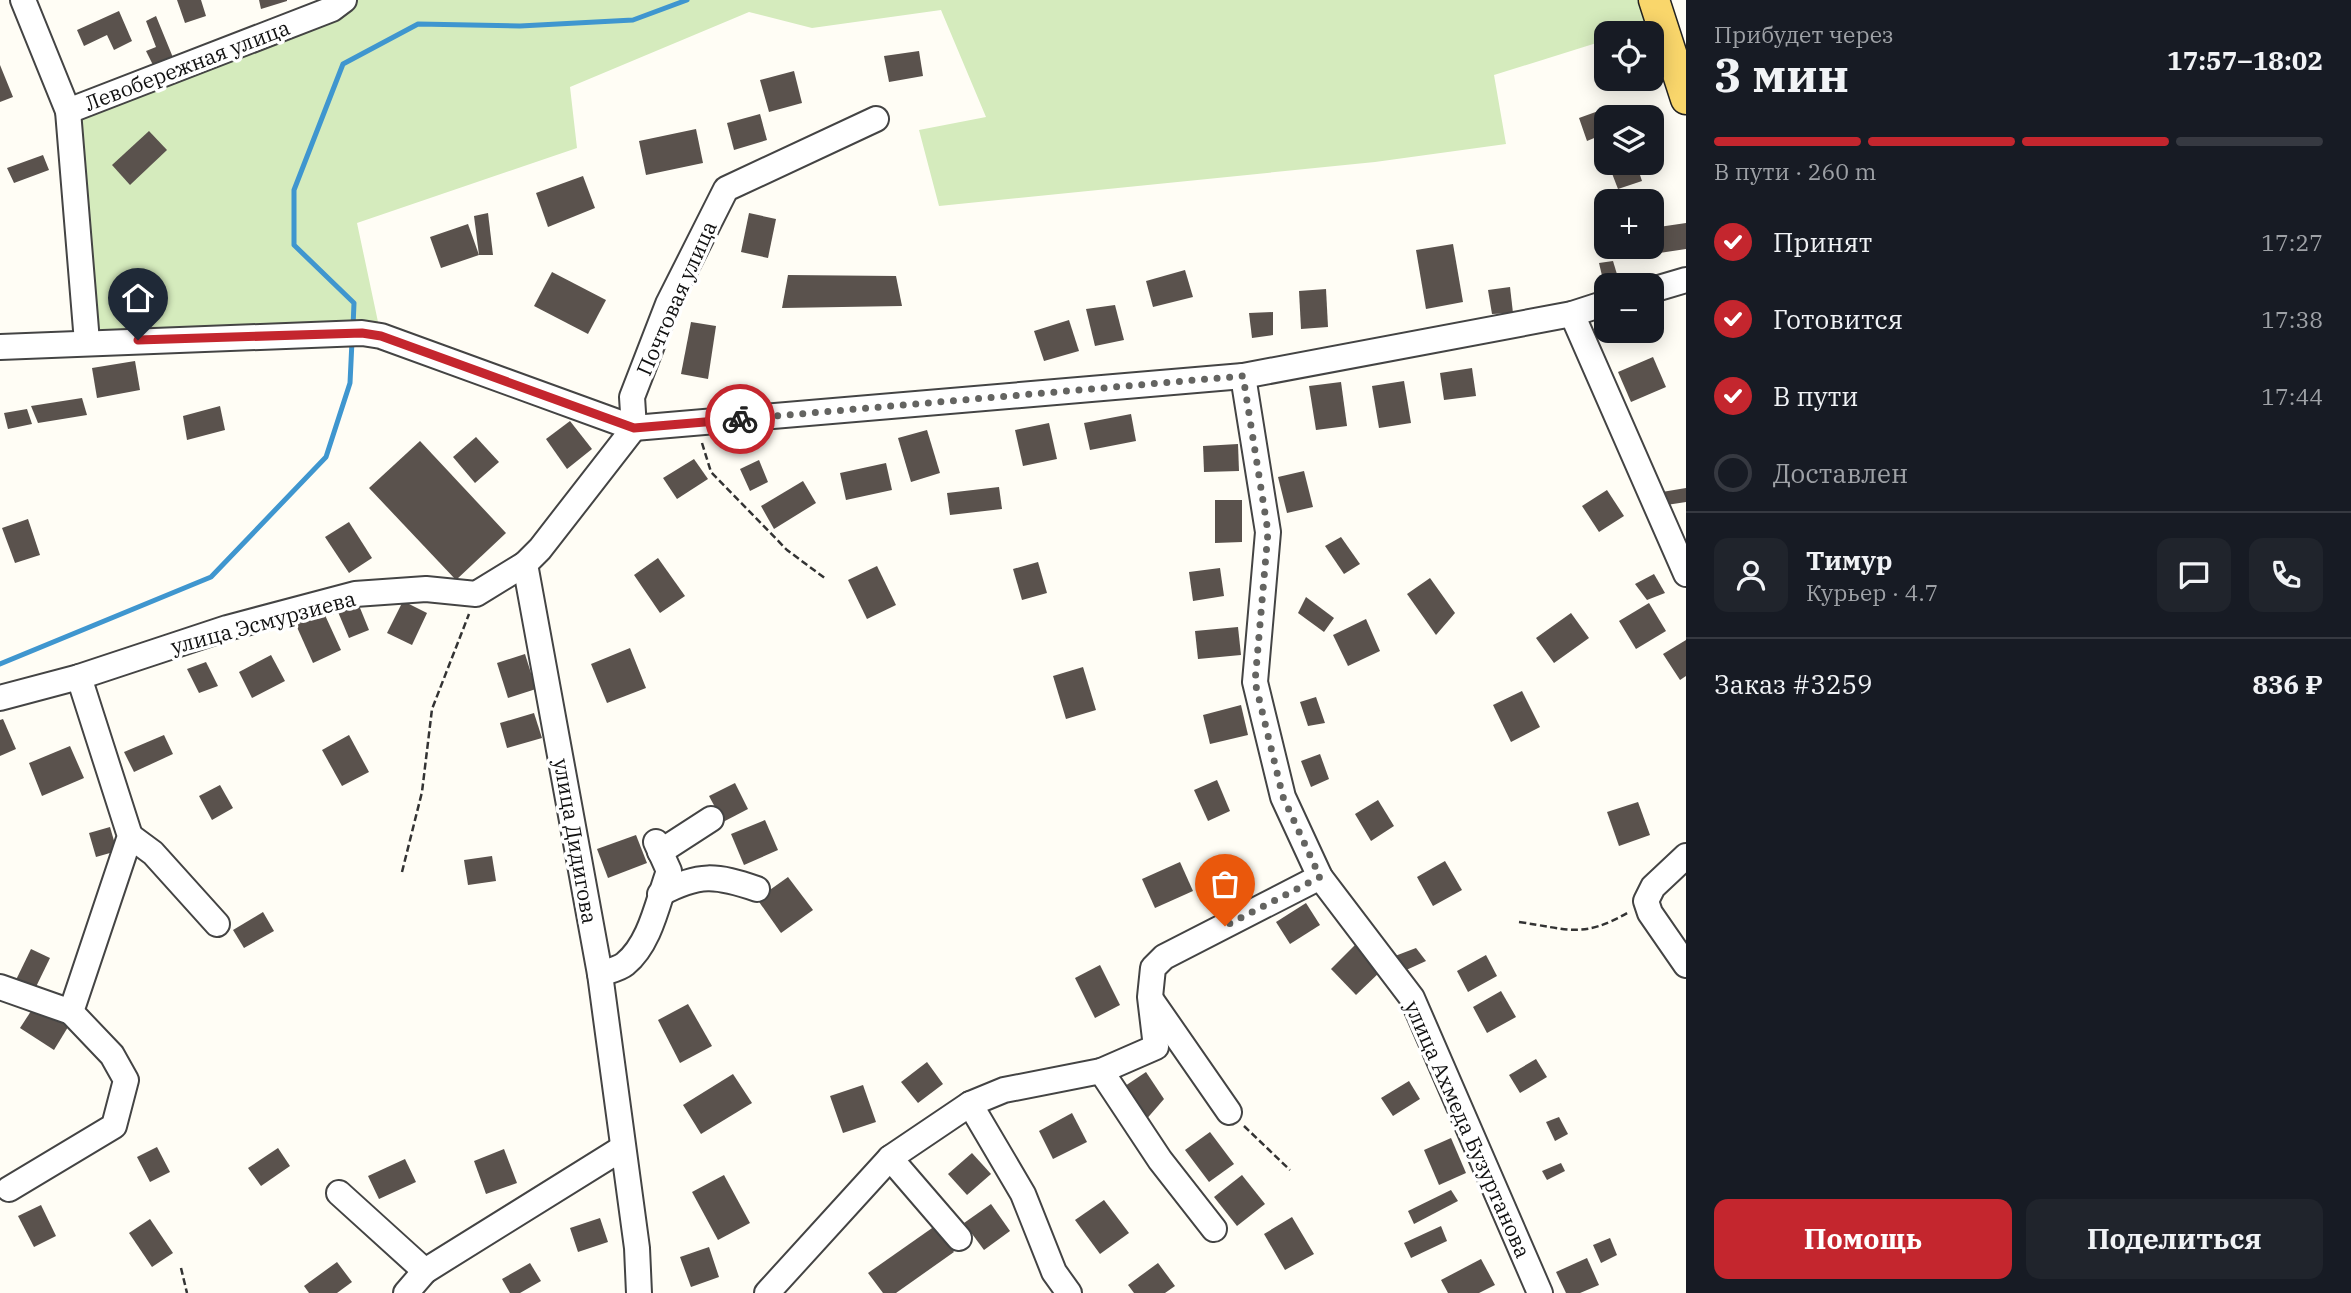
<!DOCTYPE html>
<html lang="ru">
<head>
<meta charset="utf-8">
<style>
  :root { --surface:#171b24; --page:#20242c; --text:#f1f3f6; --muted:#9ea1a6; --line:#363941; --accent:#c4262e }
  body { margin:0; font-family:"IBM Plex Serif",serif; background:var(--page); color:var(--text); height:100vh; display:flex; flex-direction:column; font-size:26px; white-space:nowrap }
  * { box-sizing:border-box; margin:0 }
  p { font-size:23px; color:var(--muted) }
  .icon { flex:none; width:38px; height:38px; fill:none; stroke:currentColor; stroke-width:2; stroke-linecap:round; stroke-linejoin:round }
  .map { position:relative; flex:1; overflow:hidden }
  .sheet { display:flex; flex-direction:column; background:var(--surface); width:665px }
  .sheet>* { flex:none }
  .buttons { position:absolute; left:1594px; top:21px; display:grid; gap:14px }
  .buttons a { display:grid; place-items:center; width:70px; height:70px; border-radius:14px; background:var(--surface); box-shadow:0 4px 18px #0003; font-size:35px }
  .pin { position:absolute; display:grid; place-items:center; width:60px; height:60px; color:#fff; margin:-72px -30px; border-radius:50% 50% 50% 0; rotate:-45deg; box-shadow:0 0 7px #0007 }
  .pin .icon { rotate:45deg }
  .courier { position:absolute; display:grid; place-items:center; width:70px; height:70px; margin:-35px; border:5px solid #c4262e; border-radius:50%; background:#fff; color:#222; box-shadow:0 2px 9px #0007 }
  .summary em { font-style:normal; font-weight:700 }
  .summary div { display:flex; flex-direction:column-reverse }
  .summary { display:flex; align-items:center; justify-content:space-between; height:119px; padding:0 28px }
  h1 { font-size:46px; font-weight:700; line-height:52px }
  .bar { display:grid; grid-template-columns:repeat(4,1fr); gap:10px 7px; align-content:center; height:84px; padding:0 28px }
  .bar i { height:9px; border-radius:5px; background:var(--line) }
  .bar .current { background:var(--accent) }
  .bar p { grid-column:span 4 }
  .line { display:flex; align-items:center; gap:18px; padding:0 28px; border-top:2px solid var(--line) }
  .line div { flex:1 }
  .round { display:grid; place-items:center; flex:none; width:74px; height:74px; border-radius:14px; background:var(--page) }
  ol { padding:0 28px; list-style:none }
  li { display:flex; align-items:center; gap:21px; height:77px }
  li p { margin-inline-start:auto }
  li .icon { padding:7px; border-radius:50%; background:var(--accent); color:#fff; stroke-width:4 }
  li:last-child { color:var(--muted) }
  li i { width:38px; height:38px; border:4px solid var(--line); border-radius:50% }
  .cta { display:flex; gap:14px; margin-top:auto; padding:14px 28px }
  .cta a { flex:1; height:80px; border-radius:14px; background:var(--accent); color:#fff; font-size:28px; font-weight:700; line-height:80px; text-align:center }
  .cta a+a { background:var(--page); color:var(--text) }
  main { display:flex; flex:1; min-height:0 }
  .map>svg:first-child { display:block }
  .green { fill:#d5ebbd }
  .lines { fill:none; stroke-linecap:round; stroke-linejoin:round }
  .stream { stroke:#3f96cf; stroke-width:5 }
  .building { fill:#5a524d }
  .minor-casing { stroke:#444; stroke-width:28 }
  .major-casing { stroke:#222; stroke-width:33 }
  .path { stroke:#333; stroke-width:2.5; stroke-dasharray:7 3.5; stroke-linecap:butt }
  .minor { stroke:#fff; stroke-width:24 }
  .major { stroke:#f9d66b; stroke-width:30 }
  .done { stroke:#646461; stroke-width:7; stroke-dasharray:0 12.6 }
  .route { stroke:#c4262e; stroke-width:9 }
  .labels { text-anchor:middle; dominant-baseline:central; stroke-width:7; stroke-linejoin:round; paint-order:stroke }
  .street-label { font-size:21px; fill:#111; stroke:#fff }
</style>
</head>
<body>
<main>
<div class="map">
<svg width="1686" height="1293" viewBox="0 0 1686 1293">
  <rect width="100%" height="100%" fill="#fffdf5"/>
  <path class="green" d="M344,0H1654L1662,22L1627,33H1606V40L1494,75L1506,144L1375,162L939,206L919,130L986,117L941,10L812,28L749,12L570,87L577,148L357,223L381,336L87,342L68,111Z"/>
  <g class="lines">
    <g class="stream">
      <path d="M353,327L354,303L294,245V190L343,64L418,24L520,26L633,20L687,0"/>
      <path d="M0,664L211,577L326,457L350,383L352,341"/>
    </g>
  </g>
  <g class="building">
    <path d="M177,0H201L206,16L185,23Z"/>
    <path d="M259,0H287V1L261,9Z"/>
    <path d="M119,11L132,41L114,50L107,35L84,46L77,30Z"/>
    <path d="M156,16L174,60L154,67L146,51L156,47L146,21Z"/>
    <path d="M919,51L923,76L889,82L884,56Z"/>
    <path d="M0,65L13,97L0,102Z"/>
    <path d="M794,71L802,103L769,112L760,80Z"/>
    <path d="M1615,105L1620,117H1606V157L1599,136L1587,141L1579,118Z"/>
    <path d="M760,114L767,140L734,150L727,123Z"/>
    <path d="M696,129L703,163L646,175L639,141Z"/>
    <path d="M149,131L167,150L130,185L112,165Z"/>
    <path d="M43,155L49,170L14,183L7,168Z"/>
    <path d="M1608,163H1636L1642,181L1618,189Z"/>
    <path d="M583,176L595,208L548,227L536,193Z"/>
    <path d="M488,213L493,255H479L474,216Z"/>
    <path d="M749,213L776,219L768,258L741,252Z"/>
    <path d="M1686,223V249L1646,255L1645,247H1652V228Z"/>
    <path d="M468,224L479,255L441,268L430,237Z"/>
    <path d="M1453,244L1463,302L1426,309L1416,250Z"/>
    <path d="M1613,261L1619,281L1604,284L1599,263Z"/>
    <path d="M1185,270L1193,297L1153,307L1146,281Z"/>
    <path d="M552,272L606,300L588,334L534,306Z"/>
    <path d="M788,275L896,276L902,306L782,308Z"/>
    <path d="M1510,287L1513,313L1492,314L1488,290Z"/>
    <path d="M1326,289L1328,327L1301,329L1299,291Z"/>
    <path d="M1115,305L1124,340L1095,346L1086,309Z"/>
    <path d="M1273,312V335L1252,338L1249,313Z"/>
    <path d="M1069,320L1079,351L1044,361L1034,331Z"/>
    <path d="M691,322L716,326L708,379L681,374Z"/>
    <path d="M1653,357L1666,387L1631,402L1618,372Z"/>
    <path d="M135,361L140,390L97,398L92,368Z"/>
    <path d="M1472,368L1476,396L1444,400L1440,373Z"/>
    <path d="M1404,381L1411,423L1379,428L1372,386Z"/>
    <path d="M1341,382L1347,426L1316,430L1309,386Z"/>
    <path d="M82,398L87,415L38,423L31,406Z"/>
    <path d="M220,406L225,430L187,440L183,416Z"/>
    <path d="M27,409L32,424L8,429L4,413Z"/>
    <path d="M1131,414L1136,441L1090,450L1084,423Z"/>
    <path d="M570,421L592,449L567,469L546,439Z"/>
    <path d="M1049,423L1057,459L1023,466L1015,430Z"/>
    <path d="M927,430L940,473L911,482L898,438Z"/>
    <path d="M476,437L499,462L475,483L453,457Z"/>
    <path d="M420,441L506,533L456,580L369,488Z"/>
    <path d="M1238,444L1239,471L1204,472L1203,446Z"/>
    <path d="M694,459L708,479L677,499L663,478Z"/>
    <path d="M759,460L768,482L750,491L740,469Z"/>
    <path d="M886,463L892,490L846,500L840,473Z"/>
    <path d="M1304,471L1313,507L1287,513L1278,477Z"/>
    <path d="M803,481L816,503L774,529L761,506Z"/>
    <path d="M999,487L1002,509L950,515L947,493Z"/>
    <path d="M1686,488V502L1660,506L1656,493Z"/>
    <path d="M1607,490L1624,516L1599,532L1582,506Z"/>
    <path d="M1215,500H1242V542L1215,543Z"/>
    <path d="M28,519L40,555L15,563L2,528Z"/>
    <path d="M349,522L372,558L349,573L325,537Z"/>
    <path d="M1341,537L1360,564L1344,574L1325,546Z"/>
    <path d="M658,558L685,596L660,613L634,575Z"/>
    <path d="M1038,562L1047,593L1022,600L1013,569Z"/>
    <path d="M877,566L896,605L867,619L848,580Z"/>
    <path d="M1220,568L1224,596L1193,601L1189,572Z"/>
    <path d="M1654,574L1665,593L1647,600L1635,584Z"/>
    <path d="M1430,578L1455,613L1436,635L1407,594Z"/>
    <path d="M1306,597L1334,618L1324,632L1298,613Z"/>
    <path d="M403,601L427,613L412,645L387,633Z"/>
    <path d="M358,603L369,630L349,638L338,612Z"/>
    <path d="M1649,603L1666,631L1636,649L1619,621Z"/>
    <path d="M324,613L341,650L313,663L296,625Z"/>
    <path d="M1571,613L1589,638L1554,663L1536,638Z"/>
    <path d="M1366,619L1380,651L1348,666L1333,635Z"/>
    <path d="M1238,627L1241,655L1198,659L1195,631Z"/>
    <path d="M1686,640V676L1680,680L1663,654Z"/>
    <path d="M630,648L646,688L607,703L591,664Z"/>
    <path d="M525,654L536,689L508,698L497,663Z"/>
    <path d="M271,655L285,681L252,698L239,672Z"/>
    <path d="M206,662L218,686L199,693L187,669Z"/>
    <path d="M1083,667L1096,710L1066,719L1053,676Z"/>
    <path d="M1522,691L1540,727L1511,742L1493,705Z"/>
    <path d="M1316,697L1325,723L1308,726L1300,702Z"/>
    <path d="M1241,705L1248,735L1210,744L1203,715Z"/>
    <path d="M534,713L542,738L507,748L500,723Z"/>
    <path d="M3,719L16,749L0,756V720Z"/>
    <path d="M164,735L173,754L134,772L124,752Z"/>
    <path d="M349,735L369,772L342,786L322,750Z"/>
    <path d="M70,746L84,778L42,796L29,763Z"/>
    <path d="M1320,754L1329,779L1311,787L1301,761Z"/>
    <path d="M1217,780L1230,811L1208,821L1194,790Z"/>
    <path d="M735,783L748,809L723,822L709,796Z"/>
    <path d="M220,785L233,808L212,820L199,796Z"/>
    <path d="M1378,800L1394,826L1371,841L1355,814Z"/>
    <path d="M1638,802L1650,835L1619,846L1607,812Z"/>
    <path d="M765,820L778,850L744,865L731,834Z"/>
    <path d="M110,827L117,851L96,857L89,833Z"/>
    <path d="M636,835L647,863L608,878L597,849Z"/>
    <path d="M492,856L496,881L468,885L464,860Z"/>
    <path d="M1445,861L1462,890L1433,906L1417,877Z"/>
    <path d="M1180,862L1193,891L1155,908L1142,879Z"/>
    <path d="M788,877L813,910L781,933L757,899Z"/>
    <path d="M1306,903L1320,925L1290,944L1276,922Z"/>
    <path d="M263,912L274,931L244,948L233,930Z"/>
    <path d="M1357,943L1382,970L1356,995L1331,969Z"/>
    <path d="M1416,948L1426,961L1404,971L1395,956Z"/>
    <path d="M31,949L50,958L33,993L14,984Z"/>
    <path d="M1486,955L1497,976L1468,992L1457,971Z"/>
    <path d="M1100,965L1120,1005L1095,1018L1075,978Z"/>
    <path d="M1501,991L1516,1017L1487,1033L1473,1007Z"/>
    <path d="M688,1004L712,1046L680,1063L658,1020Z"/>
    <path d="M35,1005L68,1027L54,1050L20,1028Z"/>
    <path d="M1536,1059L1547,1077L1520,1093L1509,1075Z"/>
    <path d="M927,1062L943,1084L918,1103L901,1082Z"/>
    <path d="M1146,1072L1164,1099L1144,1122L1122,1088Z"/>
    <path d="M733,1074L752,1103L701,1134L683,1105Z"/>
    <path d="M1409,1081L1420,1099L1393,1116L1381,1098Z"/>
    <path d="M863,1085L876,1122L843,1133L830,1096Z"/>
    <path d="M1072,1113L1087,1142L1053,1159L1039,1131Z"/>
    <path d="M1559,1117L1568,1134L1555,1141L1546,1122Z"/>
    <path d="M1210,1132L1234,1164L1209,1182L1185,1150Z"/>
    <path d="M1451,1138L1466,1173L1439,1185L1424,1150Z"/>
    <path d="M157,1147L170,1172L150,1182L137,1157Z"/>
    <path d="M278,1148L290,1166L261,1186L248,1168Z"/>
    <path d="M504,1149L517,1183L486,1194L474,1161Z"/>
    <path d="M972,1153L991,1174L967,1195L948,1174Z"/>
    <path d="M405,1159L416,1182L379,1199L368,1176Z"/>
    <path d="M1561,1163L1565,1171L1547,1180L1542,1171Z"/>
    <path d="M724,1175L750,1223L718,1240L692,1192Z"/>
    <path d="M1242,1175L1265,1204L1237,1226L1214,1197Z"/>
    <path d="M1451,1190L1458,1201L1414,1224L1408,1211Z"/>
    <path d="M1104,1200L1129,1233L1100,1254L1075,1220Z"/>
    <path d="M991,1204L1010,1231L984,1250L964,1223Z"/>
    <path d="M41,1205L56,1236L34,1247L18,1216Z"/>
    <path d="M1292,1217L1314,1254L1285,1270L1264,1234Z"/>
    <path d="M600,1218L608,1242L578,1252L570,1228Z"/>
    <path d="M150,1219L173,1253L152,1267L129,1233Z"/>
    <path d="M935,1226L954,1252L896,1293H883L868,1273Z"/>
    <path d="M1441,1226L1447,1241L1411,1258L1404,1243Z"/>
    <path d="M1610,1238L1617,1255L1601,1263L1593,1245Z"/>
    <path d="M709,1247L719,1277L691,1287L680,1257Z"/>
    <path d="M1587,1258L1599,1285L1580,1293H1566L1556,1272Z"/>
    <path d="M1481,1259L1495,1285L1479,1293H1448L1441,1280Z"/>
    <path d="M337,1262L352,1282L337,1293H309L304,1286Z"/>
    <path d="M530,1263L541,1281L520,1293H510L502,1279Z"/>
    <path d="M1158,1263L1175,1286L1165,1293H1134L1128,1285Z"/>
  </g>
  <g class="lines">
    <g class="minor-casing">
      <g id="minor">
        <path d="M23,0L68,111L87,342"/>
        <path d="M68,111L332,9L344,0"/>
        <path d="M1652,290L1686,280"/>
        <path d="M1572,314L1686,574"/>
        <path d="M0,347L362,333L381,336L634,428L1243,376L1572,314L1606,303"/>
        <path d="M1243,376L1268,532L1255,682L1283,797L1320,877L1412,998L1540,1293"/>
        <path d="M634,428L540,549L525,564L600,974L637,1248L639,1293"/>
        <path d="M634,428L632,397L668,304L726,189L876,119"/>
        <path d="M0,698L79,677L227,628L355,594L426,589L476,594L525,564"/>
        <path d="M130,836L153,853L217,924"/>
        <path d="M660,852L711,819"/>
        <path d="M1686,856L1653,887L1646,901L1650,913L1686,965"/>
        <path d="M660,894C699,873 716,875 757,889"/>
        <path d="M600,974C608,971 619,969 625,964C651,943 658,900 669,871L656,842"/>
        <path d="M0,987L71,1012"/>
        <path d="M1152,1001L1229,1112"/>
        <path d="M1101,1071L1160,1160L1214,1229"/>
        <path d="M970,1104L1023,1194L1054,1272L1069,1293"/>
        <path d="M890,1158L959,1238"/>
        <path d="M9,1189L114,1126L126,1080L112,1055L71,1012L130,836L79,677"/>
        <path d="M339,1193L425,1271"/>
        <path d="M406,1293L425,1271L621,1149"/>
        <path d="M767,1293L890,1158L970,1104L1004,1090L1101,1071L1156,1047L1150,997L1153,968L1164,957L1320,877"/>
      </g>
    </g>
    <g class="major-casing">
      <path id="major" d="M1654,0L1686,99"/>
    </g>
    <g class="path">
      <path d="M702,443L711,472L787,550L826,579"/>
      <path d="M402,872L422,792L432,709L469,614"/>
      <path d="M1519,922C1568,929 1583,939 1629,912"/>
      <path d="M1244,1126L1290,1170"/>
      <path d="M181,1268L187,1293"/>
    </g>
    <use href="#minor" class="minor"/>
    <use href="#major" class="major"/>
  </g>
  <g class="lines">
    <path class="done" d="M740,419L1243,376L1268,532L1255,682L1283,797L1320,877L1225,926"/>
    <path class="route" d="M138,340L362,333L381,336L634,428L740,419"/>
  </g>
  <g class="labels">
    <g class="street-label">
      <text transform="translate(187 65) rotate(-21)">Левобережная улица</text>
      <text transform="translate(676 298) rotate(-66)">Почтовая улица</text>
      <text transform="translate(263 622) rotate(-15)">улица Эсмурзиева</text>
      <text transform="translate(576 841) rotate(80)">улица Дидигова</text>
      <text transform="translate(1468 1129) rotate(66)">улица Ахмеда Бузуртанова</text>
    </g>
  </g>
</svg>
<div class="buttons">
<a><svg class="icon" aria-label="locate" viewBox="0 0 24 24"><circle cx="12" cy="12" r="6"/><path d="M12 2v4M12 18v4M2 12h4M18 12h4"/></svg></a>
<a><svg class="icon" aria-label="layers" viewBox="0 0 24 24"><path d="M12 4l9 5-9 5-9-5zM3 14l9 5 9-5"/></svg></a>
<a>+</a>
<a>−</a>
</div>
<div class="pin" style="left:1225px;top:926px;background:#ea580c"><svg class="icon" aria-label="bag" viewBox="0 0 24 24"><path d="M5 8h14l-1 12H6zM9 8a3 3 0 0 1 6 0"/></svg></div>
<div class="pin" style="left:138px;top:340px;background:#1f2937"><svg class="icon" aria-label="home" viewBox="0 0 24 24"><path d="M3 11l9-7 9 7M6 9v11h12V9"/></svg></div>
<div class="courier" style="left:740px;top:419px"><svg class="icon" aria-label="bike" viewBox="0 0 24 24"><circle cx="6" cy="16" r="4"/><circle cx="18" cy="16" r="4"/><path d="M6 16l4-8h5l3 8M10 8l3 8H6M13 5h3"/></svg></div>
</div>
<section class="sheet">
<div class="summary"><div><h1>3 мин</h1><p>Прибудет через</p></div><em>17:57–18:02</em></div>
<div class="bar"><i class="current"></i><i class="current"></i><i class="current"></i><i></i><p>В пути · 260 m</p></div>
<ol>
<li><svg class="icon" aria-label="check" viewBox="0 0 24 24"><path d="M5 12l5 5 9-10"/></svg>Принят<p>17:27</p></li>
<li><svg class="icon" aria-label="check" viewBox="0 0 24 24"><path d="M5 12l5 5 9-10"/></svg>Готовится<p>17:38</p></li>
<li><svg class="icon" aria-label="check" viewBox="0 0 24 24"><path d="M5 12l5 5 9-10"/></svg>В пути<p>17:44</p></li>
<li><i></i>Доставлен</li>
</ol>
<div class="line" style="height:126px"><a class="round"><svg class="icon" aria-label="person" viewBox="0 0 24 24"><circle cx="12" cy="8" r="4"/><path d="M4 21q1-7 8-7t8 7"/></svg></a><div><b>Тимур</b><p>Курьер · 4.7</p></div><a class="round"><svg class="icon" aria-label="chat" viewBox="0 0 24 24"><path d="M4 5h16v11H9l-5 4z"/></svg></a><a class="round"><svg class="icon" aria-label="phone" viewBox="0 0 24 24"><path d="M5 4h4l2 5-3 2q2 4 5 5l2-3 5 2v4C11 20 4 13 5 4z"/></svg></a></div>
<div class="line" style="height:91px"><div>Заказ #3259</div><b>836 ₽</b></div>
<div class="cta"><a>Помощь</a><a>Поделиться</a></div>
</section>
</main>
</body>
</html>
